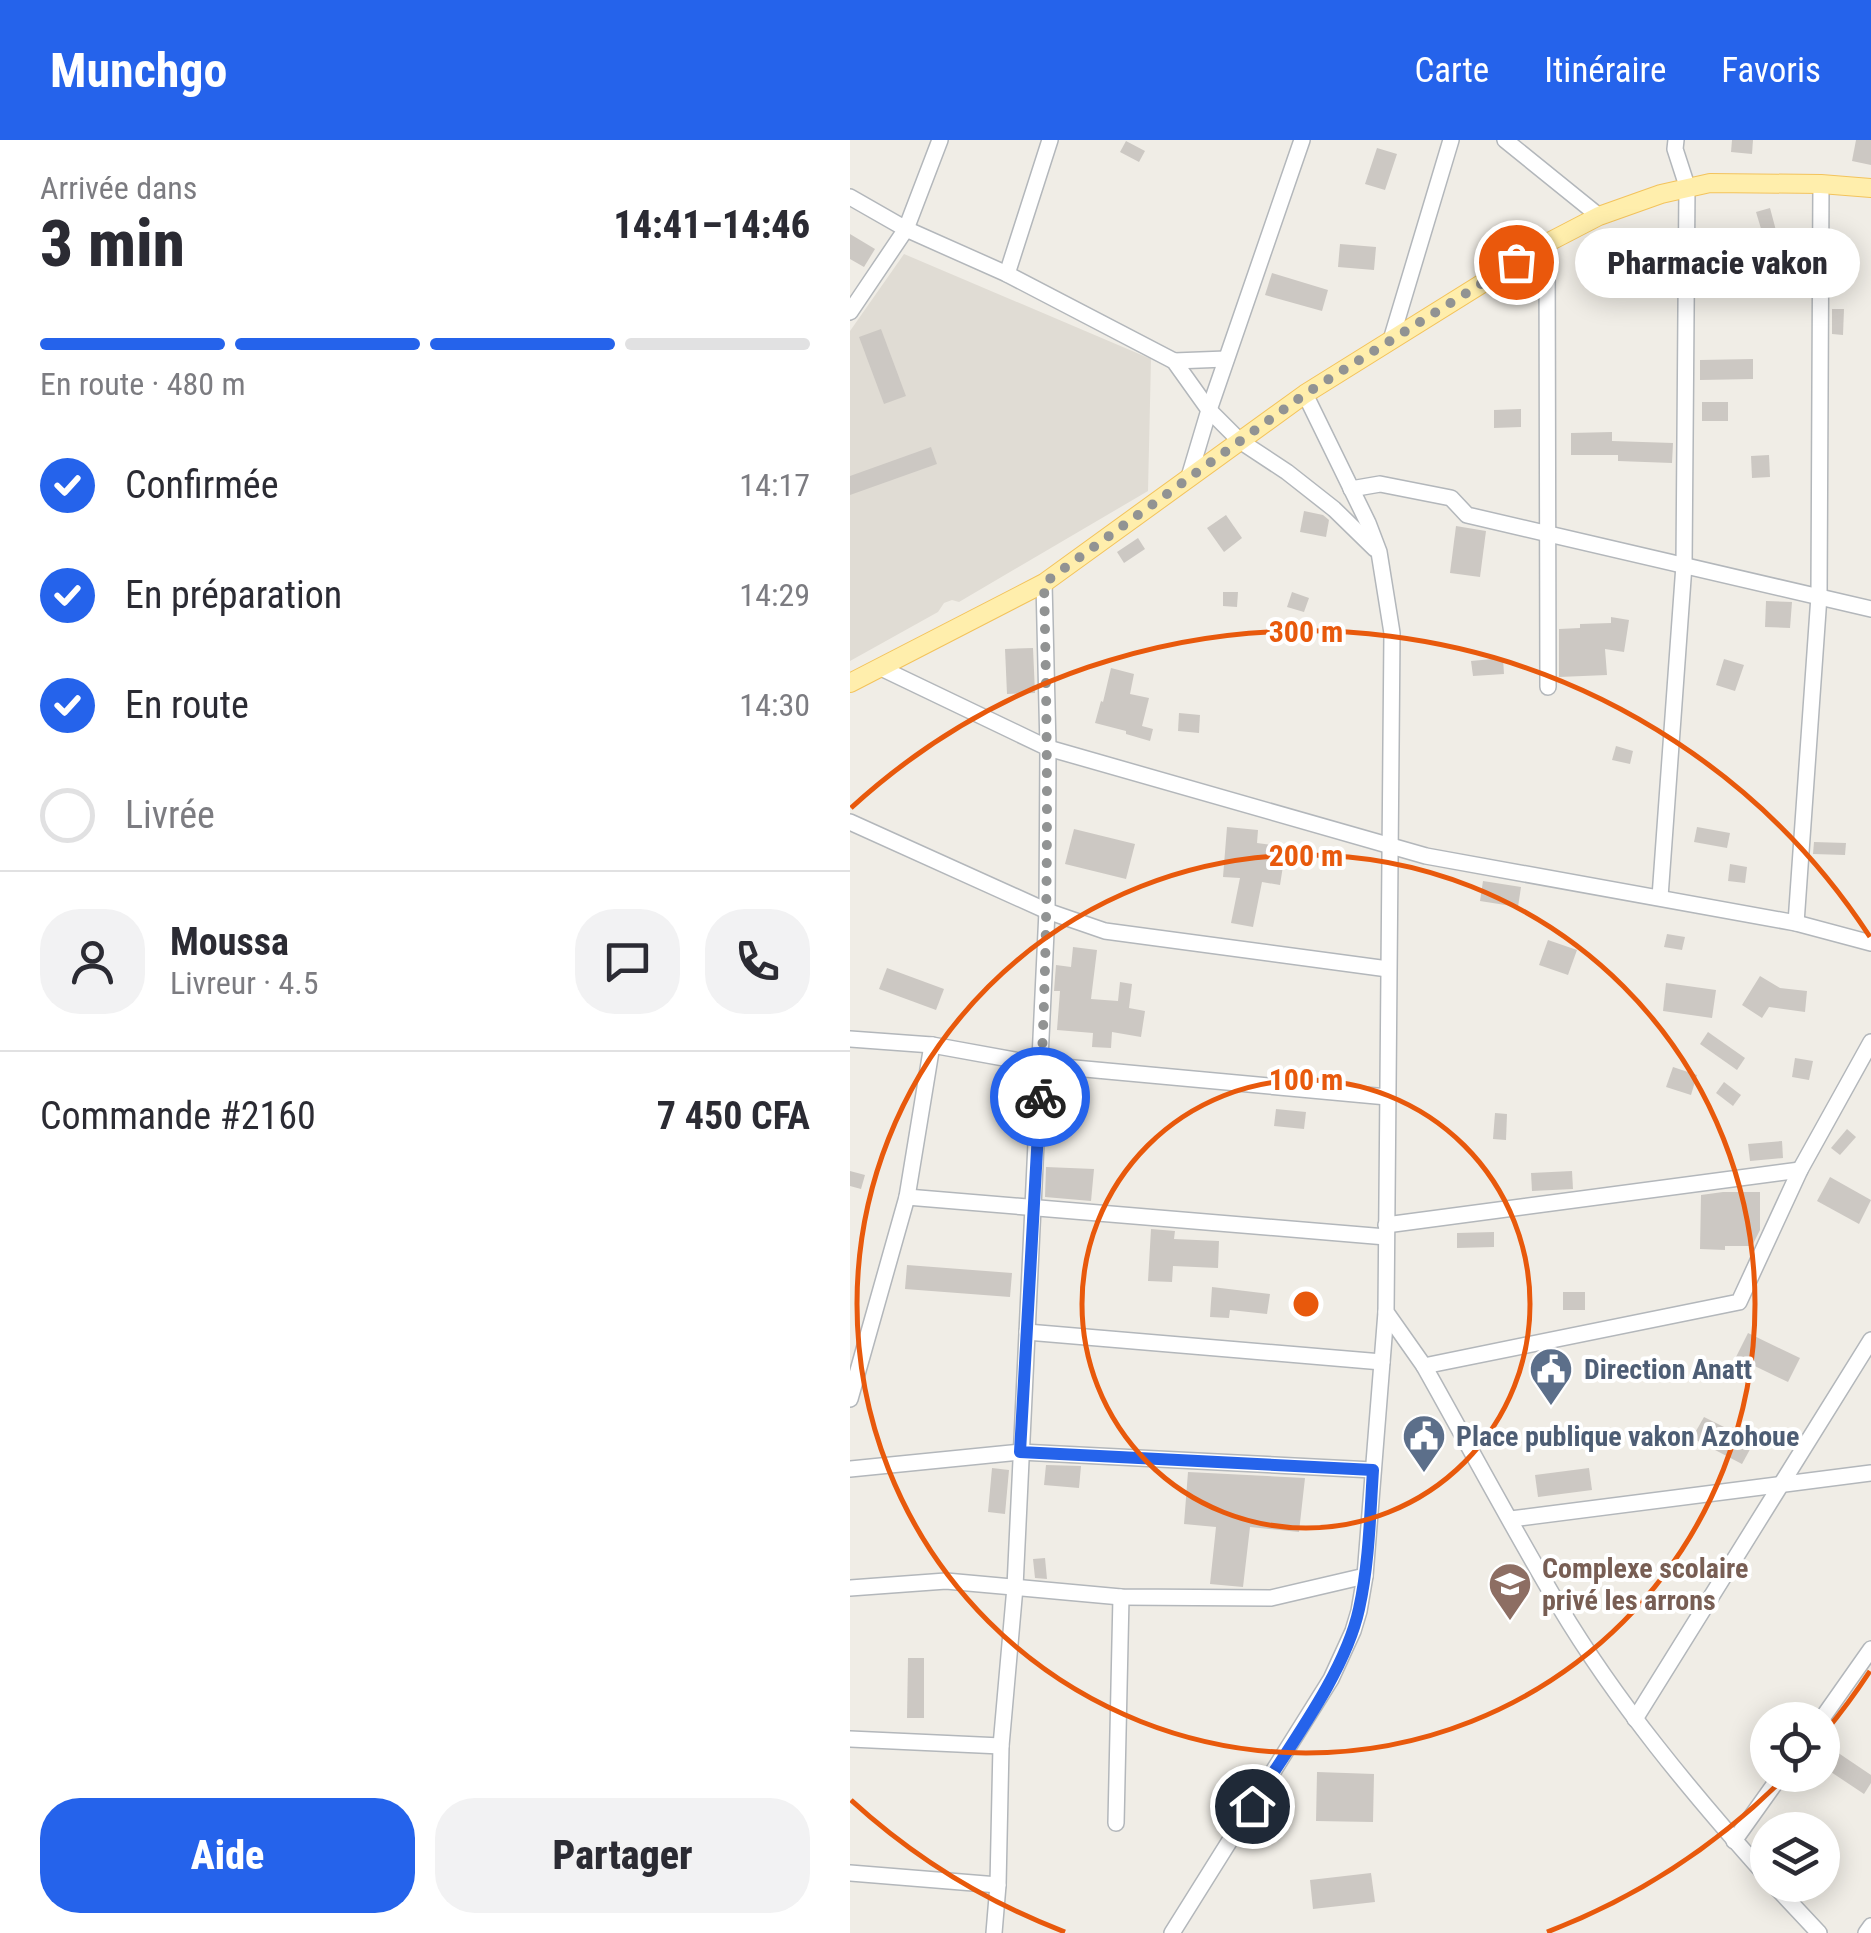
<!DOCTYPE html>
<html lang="fr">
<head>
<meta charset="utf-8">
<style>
  :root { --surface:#fff; --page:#f2f2f3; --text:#2b2b33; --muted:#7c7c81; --line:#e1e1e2; --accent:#2563eb }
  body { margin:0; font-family:"Roboto Condensed",sans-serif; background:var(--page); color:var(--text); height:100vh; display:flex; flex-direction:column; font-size:38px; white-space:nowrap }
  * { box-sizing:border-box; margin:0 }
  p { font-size:32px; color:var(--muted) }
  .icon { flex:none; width:55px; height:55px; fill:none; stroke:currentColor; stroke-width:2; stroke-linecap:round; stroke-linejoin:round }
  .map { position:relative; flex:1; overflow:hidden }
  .panel { display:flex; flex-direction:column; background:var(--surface); width:850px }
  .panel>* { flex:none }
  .fabs { position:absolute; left:900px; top:1562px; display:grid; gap:20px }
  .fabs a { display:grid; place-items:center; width:90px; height:90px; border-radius:50%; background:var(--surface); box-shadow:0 5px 25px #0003; font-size:50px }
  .pin { position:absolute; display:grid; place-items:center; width:85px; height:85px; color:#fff; margin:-42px; border:5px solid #fff; border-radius:50%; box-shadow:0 2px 10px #0007 }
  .courier { position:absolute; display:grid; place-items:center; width:100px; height:100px; margin:-50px; border:8px solid #2563eb; border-radius:50%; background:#fff; color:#222; box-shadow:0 2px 12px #0007 }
  .bubble { position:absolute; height:70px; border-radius:35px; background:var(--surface); box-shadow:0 5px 25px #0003; font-size:32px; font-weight:800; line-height:70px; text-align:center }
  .headline em { font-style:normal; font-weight:800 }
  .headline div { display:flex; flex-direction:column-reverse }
  .headline { display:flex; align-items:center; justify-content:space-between; height:170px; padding:0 40px }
  h1 { font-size:65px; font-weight:800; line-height:75px }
  .bar { display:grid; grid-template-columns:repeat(4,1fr); gap:15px 10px; align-content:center; height:120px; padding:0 40px }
  .bar i { height:12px; border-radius:8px; background:var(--line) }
  .bar .selected { background:var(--accent) }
  .bar p { grid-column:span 4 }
  .line { display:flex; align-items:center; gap:25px; padding:0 40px; border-top:2px solid var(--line) }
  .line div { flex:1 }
  .round { display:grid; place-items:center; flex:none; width:105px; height:105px; border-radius:40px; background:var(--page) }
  ol { padding:0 40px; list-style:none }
  li { display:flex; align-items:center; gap:30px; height:110px }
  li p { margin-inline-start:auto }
  li .icon { padding:10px; border-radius:50%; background:var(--accent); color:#fff; stroke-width:4 }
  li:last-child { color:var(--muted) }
  li i { width:55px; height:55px; border:5px solid var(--line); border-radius:50% }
  .button { display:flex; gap:20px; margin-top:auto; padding:20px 40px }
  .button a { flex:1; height:115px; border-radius:40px; background:var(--accent); color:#fff; font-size:40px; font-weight:800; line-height:115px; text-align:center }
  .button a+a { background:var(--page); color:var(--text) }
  header { display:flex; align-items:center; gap:60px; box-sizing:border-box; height:140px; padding:0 50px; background:var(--accent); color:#fff }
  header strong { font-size:48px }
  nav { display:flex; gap:55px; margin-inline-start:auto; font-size:35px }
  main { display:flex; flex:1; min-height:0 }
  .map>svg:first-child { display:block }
  .education { fill:#e0dcd4 }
  .building { fill:#ccc8c3 }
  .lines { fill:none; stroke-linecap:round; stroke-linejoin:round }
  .minor-casing { stroke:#b3b7bb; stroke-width:18 }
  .major-casing { stroke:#f3c35c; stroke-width:20 }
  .minor { stroke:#fff; stroke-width:15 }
  .major { stroke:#ffeeac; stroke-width:18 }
  .done { stroke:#919393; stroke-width:10; stroke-dasharray:0 18 }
  .route { stroke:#2563eb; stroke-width:12 }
  .ring { fill:none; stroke:#e8590c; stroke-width:5 }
  .labels { text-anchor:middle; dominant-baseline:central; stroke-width:8; stroke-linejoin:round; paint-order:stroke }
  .service-label { font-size:28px; font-weight:bold; fill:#4e5e75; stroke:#fff; text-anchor:start }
  .education-label { font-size:28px; font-weight:bold; fill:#785e54; stroke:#fff; text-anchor:start }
  .centre { fill:#e8590c; stroke:#fff; stroke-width:5 }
  .ring-label { font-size:30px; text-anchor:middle; font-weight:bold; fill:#e8590c; stroke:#fff; stroke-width:8; stroke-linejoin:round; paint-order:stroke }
</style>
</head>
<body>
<header>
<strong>Munchgo</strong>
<nav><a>Carte</a><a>Itinéraire</a><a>Favoris</a></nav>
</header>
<main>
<section class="panel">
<div class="headline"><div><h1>3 min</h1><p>Arrivée dans</p></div><em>14:41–14:46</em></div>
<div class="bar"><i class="selected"></i><i class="selected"></i><i class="selected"></i><i></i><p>En route · 480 m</p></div>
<ol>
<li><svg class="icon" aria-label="check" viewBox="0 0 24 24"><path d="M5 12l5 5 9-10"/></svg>Confirmée<p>14:17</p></li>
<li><svg class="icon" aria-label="check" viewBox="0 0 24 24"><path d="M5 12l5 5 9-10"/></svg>En préparation<p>14:29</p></li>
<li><svg class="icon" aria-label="check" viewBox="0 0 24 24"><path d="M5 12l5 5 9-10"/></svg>En route<p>14:30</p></li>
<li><i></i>Livrée</li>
</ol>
<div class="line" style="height:180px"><a class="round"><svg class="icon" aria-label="person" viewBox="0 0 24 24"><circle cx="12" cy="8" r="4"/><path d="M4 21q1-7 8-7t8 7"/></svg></a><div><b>Moussa</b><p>Livreur · 4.5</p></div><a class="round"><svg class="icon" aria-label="chat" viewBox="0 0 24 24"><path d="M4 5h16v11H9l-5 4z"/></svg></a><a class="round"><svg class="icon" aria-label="phone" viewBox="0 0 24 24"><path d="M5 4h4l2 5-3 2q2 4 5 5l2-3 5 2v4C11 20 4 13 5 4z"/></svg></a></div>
<div class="line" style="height:130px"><div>Commande #2160</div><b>7 450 CFA</b></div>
<div class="button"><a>Aide</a><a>Partager</a></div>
</section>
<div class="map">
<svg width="1021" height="1793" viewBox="0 0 1021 1793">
  <rect width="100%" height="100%" fill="#f0ede6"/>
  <path class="education" d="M54,114L301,219L298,351L109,462L102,460L94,463L88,472L0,521V191Z"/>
  <g class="building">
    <path d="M882,0H903L902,14L881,12Z"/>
    <path d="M1006,0H1021V25L1002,21Z"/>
    <path d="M276,1L295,11L289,22L270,12Z"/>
    <path d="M527,8L547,14L535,50L515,44Z"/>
    <path d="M920,68L928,98L915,102L906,72Z"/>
    <path d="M0,94L25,109L14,127L0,119Z"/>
    <path d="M490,104L526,107L524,130L488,127Z"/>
    <path d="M947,112L958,113V133H946Z"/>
    <path d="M422,133L478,150L472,171L415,155Z"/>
    <path d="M982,169H994L993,195L982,194Z"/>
    <path d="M31,189L56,256L34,264L9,197Z"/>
    <path d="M903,219V239L850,240V220Z"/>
    <rect x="852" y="262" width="26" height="19"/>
    <path d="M671,269V287L644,288V270Z"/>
    <path d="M762,292V301L823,303L822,323L768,321V315H721V293Z"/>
    <path d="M81,307L87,324L0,355V336Z"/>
    <path d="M919,315L920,337L902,338L901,316Z"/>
    <path d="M454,371L473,375L479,380L476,397L450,392Z"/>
    <path d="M376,375L392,398L374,412L357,388Z"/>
    <path d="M606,386L636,391L630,437L600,433Z"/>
    <path d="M288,398L295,409L274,423L267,412Z"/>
    <path d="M373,452H388L387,467L373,466Z"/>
    <path d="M442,452L459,458L454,472L437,467Z"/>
    <path d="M916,461L942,462L940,488L915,487Z"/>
    <path d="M761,477L779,480L774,512L755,509L757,535L709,537V489L730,488V484L761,483Z"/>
    <path d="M183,508L185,553L157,554L155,509Z"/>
    <path d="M653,518L654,534L623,536L621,521Z"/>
    <path d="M874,519L894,525L885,551L866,545Z"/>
    <path d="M261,528L284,534L280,554L299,558L292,586L303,589L300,601L276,594V591L245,583L251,561L253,562Z"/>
    <path d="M329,573L350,575L349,593L328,591Z"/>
    <path d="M766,606L783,611L780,624L762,620Z"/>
    <path d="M377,687L408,690L407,703L436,707L430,745L412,742L403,787L381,783L390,738L373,737Z"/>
    <path d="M847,687L880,693L877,708L844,702Z"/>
    <path d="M224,689L285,704L276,739L215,724Z"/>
    <path d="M964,702L996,703L995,715L963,714Z"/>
    <path d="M880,724L897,727L895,743L878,741Z"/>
    <path d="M633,741L671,747L668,767L630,761Z"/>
    <path d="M817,794L835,797L832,810L814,807Z"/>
    <path d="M698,800L727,810L718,835L689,825Z"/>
    <path d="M223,807L247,810L241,859L268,861L270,842L282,844L279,868L295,871L291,897L262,892L261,908L242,907L243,893L207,890L210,851H204L206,825L221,827Z"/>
    <path d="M37,828L94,849L86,870L29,849Z"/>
    <path d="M910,836L930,848L957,851L955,872L919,867L912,878L892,865Z"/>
    <path d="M816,843L866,850L862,878L813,871Z"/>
    <path d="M858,892L895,918L887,930L850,904Z"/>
    <path d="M945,918L963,921L959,940L942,937Z"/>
    <path d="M823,927L847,935L841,955L816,947Z"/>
    <path d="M874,942L891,955L883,966L866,953Z"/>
    <path d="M426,969L456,972L454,989L424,986Z"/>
    <path d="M645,973L657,974L656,1000L643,999Z"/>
    <path d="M997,989L1006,997L990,1015L981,1008Z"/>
    <path d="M932,1001L933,1018L900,1021L898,1004Z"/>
    <path d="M196,1027L244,1029L241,1061L195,1057Z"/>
    <path d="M0,1031L15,1035L11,1049L0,1046Z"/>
    <path d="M722,1031L723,1049L682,1051L681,1033Z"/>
    <path d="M980,1037L1021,1060L1009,1084L967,1061Z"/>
    <path d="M873,1052H910V1090L902,1106H875V1110L850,1109L851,1055Z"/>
    <path d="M301,1089L325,1091L324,1099L369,1101L368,1128L323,1126L322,1142L298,1141Z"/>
    <path d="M644,1092V1107L607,1108V1093Z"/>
    <path d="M57,1125L162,1133L160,1157L55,1149Z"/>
    <path d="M362,1147L420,1154L417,1174L380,1170L379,1178L360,1177Z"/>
    <rect x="713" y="1152" width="22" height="18"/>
    <path d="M898,1193L950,1218L938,1242L886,1217Z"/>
    <path d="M854,1277L904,1302L892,1324L842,1298Z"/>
    <path d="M196,1325L231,1326L229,1348L194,1345Z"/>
    <path d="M142,1328L159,1330L155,1374L138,1372Z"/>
    <path d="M739,1328L742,1350L688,1357L685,1335Z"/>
    <path d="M338,1332L455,1338L449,1392L400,1387L393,1447L360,1444L366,1387L334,1384Z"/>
    <path d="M195,1418L197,1439L185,1438L183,1419Z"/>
    <path d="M58,1518H74V1578H57Z"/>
    <path d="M972,1602L1021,1635V1643L1014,1654L972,1626Z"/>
    <path d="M467,1632L524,1634L523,1682L466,1681Z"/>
    <path d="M521,1733L525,1762L463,1769L460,1740Z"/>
  </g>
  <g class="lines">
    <g class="minor-casing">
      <g id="minor">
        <path d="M655,0L749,76"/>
        <path d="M0,57L56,89L157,134L324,221L359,270L390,301L437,332L484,369L525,409"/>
        <path d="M697,103L698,547"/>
        <path d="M157,134L200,0"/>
        <path d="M0,172L56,89L90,0"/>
        <path d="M541,200L601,0"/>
        <path d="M324,221L376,219"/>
        <path d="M455,254L518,383L529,412L542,493L536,1172L574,1226"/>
        <path d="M339,337L359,270L452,0"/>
        <path d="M501,349L530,344L601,358L617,375L1021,469"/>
        <path d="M31,528L198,608L576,716L946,783L1021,803"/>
        <path d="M0,682L197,771L255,791L538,829"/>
        <path d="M810,757L834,425L837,46L825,9L826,0"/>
        <path d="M946,783L969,456L971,44"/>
        <path d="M0,899L82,905L192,925L537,957"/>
        <path d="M57,1057L536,1097"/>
        <path d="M536,1085L950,1030"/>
        <path d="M177,1192L532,1222"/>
        <path d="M0,1259L57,1057L82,905"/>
        <path d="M0,1329L170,1312L523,1330"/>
        <path d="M661,1379L1021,1333"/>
        <path d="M0,1448L96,1441L271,1457L421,1458L515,1436"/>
        <path d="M785,1579L1021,1200"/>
        <path d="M971,1580L1021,1509"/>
        <path d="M0,1599L151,1606"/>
        <path d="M266,1683L271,1457"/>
        <path d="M884,1701L931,1635"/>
        <path d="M0,1733L148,1745"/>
        <path d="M918,1738C842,1653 767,1563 709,1466C662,1387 619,1306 574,1226L889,1162L950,1030L1021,902"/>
        <path d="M924,1745L969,1793"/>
        <path d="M144,1793L148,1745L151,1606L165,1447L197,771L198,608L194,443"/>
        <path d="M322,1793L481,1539L503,1491L509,1471L515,1436L536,1172"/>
        <path d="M1016,1793L1021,1786"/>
      </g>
    </g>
    <g class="major-casing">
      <path id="major" d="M0,543L194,443L455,254L697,103L749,76L811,54L860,43L971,44L1021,48"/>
    </g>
    <use href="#minor" class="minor"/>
    <use href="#major" class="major"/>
  </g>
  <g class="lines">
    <path class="done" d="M190,957C199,785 198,614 194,443L455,254L666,122"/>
    <path class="route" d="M190,957L170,1312L523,1330C520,1376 519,1424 509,1469C495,1534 437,1609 402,1666"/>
  </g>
  <g class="ring">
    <circle cx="456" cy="1164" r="224"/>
    <circle cx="456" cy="1164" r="449"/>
    <path d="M1020 1531A673 673 0 0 1 975 1592M936 1636A673 673 0 0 1 697 1792M215 1792A673 673 0 0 1 1 1660M1 668A673 673 0 0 1 1020 797"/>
  </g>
  <defs>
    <g id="civic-pin" transform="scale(2.25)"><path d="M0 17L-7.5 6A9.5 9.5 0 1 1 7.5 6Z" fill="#5c6f8a" stroke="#fff"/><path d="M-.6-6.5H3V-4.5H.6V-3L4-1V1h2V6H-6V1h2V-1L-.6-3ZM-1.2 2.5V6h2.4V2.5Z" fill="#fff"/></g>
    <g id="school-pin" transform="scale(2.25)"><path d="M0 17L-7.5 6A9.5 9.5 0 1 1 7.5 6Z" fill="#8d6e63" stroke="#fff"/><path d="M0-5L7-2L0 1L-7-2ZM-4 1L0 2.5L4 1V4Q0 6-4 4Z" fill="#fff"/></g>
  </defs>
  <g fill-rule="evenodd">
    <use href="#civic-pin" x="701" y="1229"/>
    <use href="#civic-pin" x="574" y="1296"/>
    <use href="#school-pin" x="660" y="1444"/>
  </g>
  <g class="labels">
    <g class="service-label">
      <text x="734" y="1229">Direction Anatt</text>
      <text x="606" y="1296">Place publique vakon Azohoue</text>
    </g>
    <g class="education-label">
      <text x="692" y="1428">Complexe scolaire<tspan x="692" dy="32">privé les arrons</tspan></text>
    </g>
  </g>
  <circle cx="456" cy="1164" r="15" class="centre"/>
  <g class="ring-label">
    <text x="456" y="502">300 m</text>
    <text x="456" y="726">200 m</text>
    <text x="456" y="950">100 m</text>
  </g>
</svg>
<div class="fabs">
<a><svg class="icon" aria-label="locate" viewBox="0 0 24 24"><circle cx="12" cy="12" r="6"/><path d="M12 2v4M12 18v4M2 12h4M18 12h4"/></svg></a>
<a><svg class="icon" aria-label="layers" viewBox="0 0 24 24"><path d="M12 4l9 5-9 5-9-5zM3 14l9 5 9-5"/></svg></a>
</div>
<div class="pin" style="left:666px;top:122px;background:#ea580c"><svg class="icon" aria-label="bag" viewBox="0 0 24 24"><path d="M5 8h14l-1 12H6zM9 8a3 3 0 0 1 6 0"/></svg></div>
<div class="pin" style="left:402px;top:1666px;background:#1f2937"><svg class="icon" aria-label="home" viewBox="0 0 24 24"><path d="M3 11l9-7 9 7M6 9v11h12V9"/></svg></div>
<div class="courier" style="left:190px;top:957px"><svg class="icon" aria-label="bike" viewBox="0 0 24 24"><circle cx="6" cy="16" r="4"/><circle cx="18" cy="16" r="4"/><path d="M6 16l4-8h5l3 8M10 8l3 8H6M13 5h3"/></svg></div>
<div class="bubble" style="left:725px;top:88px;width:285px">Pharmacie vakon</div>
</div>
</main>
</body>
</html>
